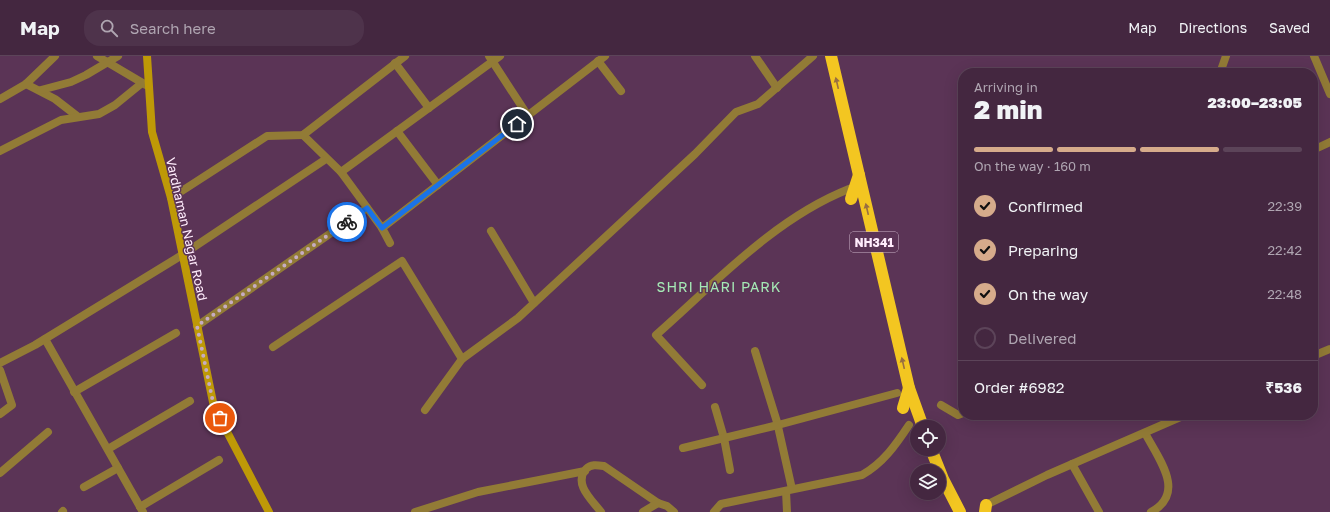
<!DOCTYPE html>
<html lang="en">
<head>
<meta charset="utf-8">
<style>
  :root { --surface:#442740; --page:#4e334b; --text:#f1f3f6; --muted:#afa5b1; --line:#5c4459; --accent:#d6ab8b }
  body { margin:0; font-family:"Golos Text",sans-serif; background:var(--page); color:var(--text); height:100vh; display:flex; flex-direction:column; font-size:15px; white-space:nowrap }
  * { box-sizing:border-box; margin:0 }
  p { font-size:13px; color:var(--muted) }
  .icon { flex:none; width:22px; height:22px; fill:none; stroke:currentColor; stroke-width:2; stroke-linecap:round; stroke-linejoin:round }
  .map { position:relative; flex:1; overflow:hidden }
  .panel { position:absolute; left:958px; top:12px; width:360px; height:352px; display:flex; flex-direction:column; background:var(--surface); border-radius:16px; box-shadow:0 4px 16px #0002,0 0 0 1px var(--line) }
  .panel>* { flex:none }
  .buttons { position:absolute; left:910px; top:364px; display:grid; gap:8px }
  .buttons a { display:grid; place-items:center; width:36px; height:36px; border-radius:50%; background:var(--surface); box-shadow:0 4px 16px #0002,0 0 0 1px var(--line); font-size:20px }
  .pin { position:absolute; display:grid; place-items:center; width:34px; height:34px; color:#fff; margin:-17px; border:2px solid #fff; border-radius:50%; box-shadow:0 1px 4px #0007 }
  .courier { position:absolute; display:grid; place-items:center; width:40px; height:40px; margin:-20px; border:3px solid #1a73e8; border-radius:50%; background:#fff; color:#222; box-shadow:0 1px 5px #0007 }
  .head em { font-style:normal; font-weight:800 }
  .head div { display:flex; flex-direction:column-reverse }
  .head { display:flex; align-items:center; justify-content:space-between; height:68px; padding:0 16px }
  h1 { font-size:26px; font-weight:800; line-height:30px }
  .bar { display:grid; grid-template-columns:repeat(4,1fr); gap:6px 4px; align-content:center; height:48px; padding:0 16px }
  .bar i { height:5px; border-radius:3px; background:var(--line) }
  .bar .on { background:var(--accent) }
  .bar p { grid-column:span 4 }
  .line { display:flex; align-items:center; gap:10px; padding:0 16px; border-top:1px solid var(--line) }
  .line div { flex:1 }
  ol { padding:0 16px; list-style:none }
  li { display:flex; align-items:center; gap:12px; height:44px }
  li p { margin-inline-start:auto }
  li .icon { padding:4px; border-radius:50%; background:var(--accent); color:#111; stroke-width:4 }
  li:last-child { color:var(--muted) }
  li i { width:22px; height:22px; border:2px solid var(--line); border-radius:50% }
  header { display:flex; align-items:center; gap:24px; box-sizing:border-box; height:56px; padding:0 20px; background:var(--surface); border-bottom:1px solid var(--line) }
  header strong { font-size:19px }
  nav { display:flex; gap:22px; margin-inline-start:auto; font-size:14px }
  .search { width:280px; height:36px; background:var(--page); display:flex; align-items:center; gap:10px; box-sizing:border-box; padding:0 14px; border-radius:16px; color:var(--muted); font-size:15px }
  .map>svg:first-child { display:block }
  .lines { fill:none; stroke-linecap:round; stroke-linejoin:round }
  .street { stroke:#927b36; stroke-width:8 }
  .secondary { stroke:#be9907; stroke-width:8 }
  .highway { stroke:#f3c621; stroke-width:12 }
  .oneway { fill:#986e41 }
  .done { stroke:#c6acc2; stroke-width:4; stroke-dasharray:0 7.2 }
  .route { stroke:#1a73e8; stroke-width:5 }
  .labels { text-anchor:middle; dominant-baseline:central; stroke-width:3; stroke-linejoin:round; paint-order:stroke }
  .shield { fill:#5b3456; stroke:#ceb5ca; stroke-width:1 }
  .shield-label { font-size:12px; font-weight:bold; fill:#ffecfc }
  .street-label { font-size:13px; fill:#ffecfc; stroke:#5b3456 }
  .neighbourhood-label { font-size:14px; letter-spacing:1px; fill:#a5e9b5; stroke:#5b3456 }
</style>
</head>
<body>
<header>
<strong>Map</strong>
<div class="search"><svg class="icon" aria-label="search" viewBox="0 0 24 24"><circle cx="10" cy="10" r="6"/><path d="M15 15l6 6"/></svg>Search here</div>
<nav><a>Map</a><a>Directions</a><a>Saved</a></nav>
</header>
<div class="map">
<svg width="1330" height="456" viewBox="0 0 1330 456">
  <rect width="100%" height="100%" fill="#5b3456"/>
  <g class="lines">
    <g class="street">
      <path d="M97,0L146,29"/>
      <path d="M489,0L528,60"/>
      <path d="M755,0L777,32"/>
      <path d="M1314,0L1330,38"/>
      <path d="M598,5L621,35"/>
      <path d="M395,7L429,52"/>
      <path d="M1220,17L1226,0"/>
      <path d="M26,28L55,43L77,60"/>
      <path d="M41,34L71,26L86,19L118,0"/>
      <path d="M0,43L26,28L55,0"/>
      <path d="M397,75L438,129"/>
      <path d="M303,79L341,116L382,172L390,187"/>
      <path d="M1313,94L1330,86"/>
      <path d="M0,95L61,64L99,58L115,49L142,27"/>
      <path d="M341,116L500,0"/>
      <path d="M171,142L267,80L303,79L405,0"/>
      <path d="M382,172L605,0"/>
      <path d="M491,175L534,247"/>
      <path d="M197,270L367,152"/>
      <path d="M45,283L143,456"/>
      <path d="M273,291L402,205L462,303"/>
      <path d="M755,295L777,366L792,433"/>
      <path d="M1313,300L1330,293"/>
      <path d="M0,307L35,289L182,199L326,103"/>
      <path d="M0,314L12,349L0,358"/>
      <path d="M702,329L656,279C715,227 775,162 849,133"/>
      <path d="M74,336L176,277"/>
      <path d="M941,349L958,359L963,357"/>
      <path d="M715,351L724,382L730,414"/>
      <path d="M425,354L462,303L518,262L695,98L736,56L758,48L813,0"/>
      <path d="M1145,377C1158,402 1187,437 1151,456"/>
      <path d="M683,392L778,369L897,337"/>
      <path d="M108,393L190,345"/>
      <path d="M1072,408L1099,456"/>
      <path d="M0,417L48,376"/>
      <path d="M84,431L118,412"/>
      <path d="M786,435L787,456"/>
      <path d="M986,449L1047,419L1185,359"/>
      <path d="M140,451L219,404"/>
      <path d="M62,456L63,455"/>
      <path d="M415,456L478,436L585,415"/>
      <path d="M601,456C592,444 573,428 586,413C591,408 597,409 604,410L658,447"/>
      <path d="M643,456L658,447L667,450L674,456"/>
      <path d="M714,456L721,448L862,419C883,407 895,390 909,369"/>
    </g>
    <path class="secondary" d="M147,0L152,76L171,142L214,351L269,456"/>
    <g class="highway">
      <path d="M831,0L909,332L923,371"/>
      <path d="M851,143L859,119"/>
      <path d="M903,352L909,332"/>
      <path d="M931,393L943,423L960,456"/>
      <path d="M985,456L986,449"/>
    </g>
  </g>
  <defs><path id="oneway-solid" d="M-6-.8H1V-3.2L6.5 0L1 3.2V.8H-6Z"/></defs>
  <g class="oneway">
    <use href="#oneway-solid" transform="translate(837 27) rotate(-103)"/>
    <use href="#oneway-solid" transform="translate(867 153) rotate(-103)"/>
    <use href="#oneway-solid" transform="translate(903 307) rotate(-103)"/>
  </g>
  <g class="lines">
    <path class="done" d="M220,362L214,351L197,270L347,166"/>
    <path class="route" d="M347,166L367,152L382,172L517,68"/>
  </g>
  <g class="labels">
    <rect class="shield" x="850" y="176" width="48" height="20" rx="3"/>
    <g class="shield-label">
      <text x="874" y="186">NH341</text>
    </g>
    <g class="street-label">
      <text transform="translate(187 173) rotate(77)">Vardhaman Nagar Road</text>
    </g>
    <g class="neighbourhood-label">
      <text x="719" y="230">SHRI HARI PARK</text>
    </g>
  </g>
</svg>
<div class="buttons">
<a><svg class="icon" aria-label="locate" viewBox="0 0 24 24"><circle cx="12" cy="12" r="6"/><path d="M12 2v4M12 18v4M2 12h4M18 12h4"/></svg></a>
<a><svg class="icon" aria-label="layers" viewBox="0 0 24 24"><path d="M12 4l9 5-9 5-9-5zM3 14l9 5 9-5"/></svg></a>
</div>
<div class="pin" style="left:220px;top:362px;background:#ea580c"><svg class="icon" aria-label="bag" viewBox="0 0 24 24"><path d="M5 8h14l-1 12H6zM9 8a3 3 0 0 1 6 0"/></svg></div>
<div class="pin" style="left:517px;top:68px;background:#1f2937"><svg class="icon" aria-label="home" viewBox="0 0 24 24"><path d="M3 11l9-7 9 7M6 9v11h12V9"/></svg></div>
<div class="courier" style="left:347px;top:166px"><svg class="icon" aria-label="bike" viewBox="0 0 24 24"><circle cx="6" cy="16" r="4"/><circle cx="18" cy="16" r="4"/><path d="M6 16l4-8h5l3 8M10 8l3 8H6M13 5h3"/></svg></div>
<section class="panel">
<div class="head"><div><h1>2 min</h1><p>Arriving in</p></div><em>23:00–23:05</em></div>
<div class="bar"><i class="on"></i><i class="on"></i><i class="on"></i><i></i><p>On the way · 160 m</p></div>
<ol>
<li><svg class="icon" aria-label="check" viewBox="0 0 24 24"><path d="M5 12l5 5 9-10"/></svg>Confirmed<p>22:39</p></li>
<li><svg class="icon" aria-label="check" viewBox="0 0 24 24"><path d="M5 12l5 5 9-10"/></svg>Preparing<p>22:42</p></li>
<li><svg class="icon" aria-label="check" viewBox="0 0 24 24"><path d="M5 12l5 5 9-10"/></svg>On the way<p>22:48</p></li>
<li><i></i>Delivered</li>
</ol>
<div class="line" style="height:52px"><div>Order #6982</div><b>₹536</b></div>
</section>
</div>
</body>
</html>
